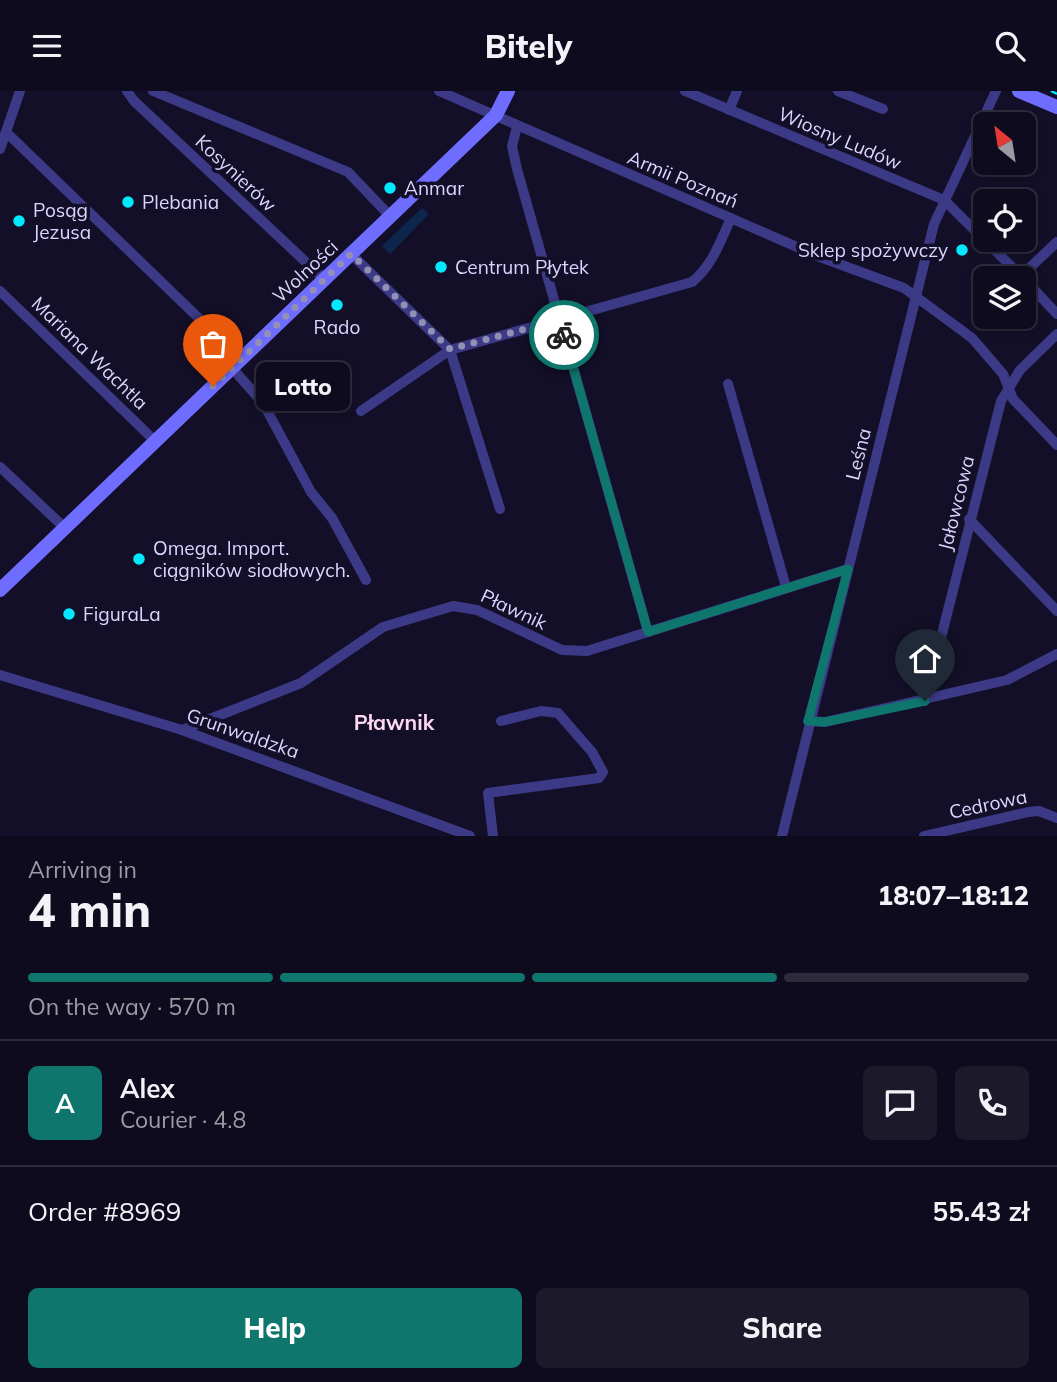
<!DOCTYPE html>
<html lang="en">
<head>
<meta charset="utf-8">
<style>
  :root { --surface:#0e0b1e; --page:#1c192b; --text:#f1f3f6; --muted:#9b9ba4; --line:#2e2b3c; --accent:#0f766e }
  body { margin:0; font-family:Mulish,sans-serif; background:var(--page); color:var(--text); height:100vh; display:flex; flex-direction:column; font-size:26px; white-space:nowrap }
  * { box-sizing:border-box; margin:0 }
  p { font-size:23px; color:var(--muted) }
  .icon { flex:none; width:38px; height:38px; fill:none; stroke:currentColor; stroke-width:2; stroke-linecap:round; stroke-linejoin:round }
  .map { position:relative; height:745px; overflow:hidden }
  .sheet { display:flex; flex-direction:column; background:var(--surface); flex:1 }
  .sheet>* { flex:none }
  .needle { width:46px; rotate:330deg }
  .buttons { position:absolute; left:973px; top:21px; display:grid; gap:14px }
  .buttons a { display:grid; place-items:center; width:63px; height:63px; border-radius:10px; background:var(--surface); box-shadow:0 4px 10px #0003,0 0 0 2px var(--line); font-size:35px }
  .pin { position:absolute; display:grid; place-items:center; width:60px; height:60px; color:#fff; margin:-72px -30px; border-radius:50% 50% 50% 0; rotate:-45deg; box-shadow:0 0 7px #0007 }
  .pin .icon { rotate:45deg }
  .courier { position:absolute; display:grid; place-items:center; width:70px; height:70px; margin:-35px; border:5px solid #0f766e; border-radius:50%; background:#fff; color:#222; box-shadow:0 2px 9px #0007 }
  .bubble { position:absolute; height:49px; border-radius:10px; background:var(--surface); box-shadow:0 4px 10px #0003,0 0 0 2px var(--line); font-size:23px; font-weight:800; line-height:49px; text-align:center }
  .summary em { font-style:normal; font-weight:800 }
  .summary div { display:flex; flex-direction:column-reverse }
  .summary { display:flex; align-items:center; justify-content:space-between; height:119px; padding:0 28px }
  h1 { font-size:46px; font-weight:800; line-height:52px }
  .bar { display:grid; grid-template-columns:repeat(4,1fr); gap:10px 7px; align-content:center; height:84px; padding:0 28px }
  .bar i { height:9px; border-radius:5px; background:var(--line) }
  .bar .current { background:var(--accent) }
  .bar p { grid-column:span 4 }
  .line { display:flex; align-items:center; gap:18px; padding:0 28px; border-top:2px solid var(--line) }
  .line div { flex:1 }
  .round { display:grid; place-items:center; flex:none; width:74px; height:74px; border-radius:10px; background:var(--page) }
  .action { display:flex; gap:14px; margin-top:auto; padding:14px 28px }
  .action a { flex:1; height:80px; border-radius:10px; background:var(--accent); color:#fff; font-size:28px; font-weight:800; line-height:80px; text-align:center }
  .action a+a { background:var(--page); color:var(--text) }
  header { display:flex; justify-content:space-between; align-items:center; height:91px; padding:0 28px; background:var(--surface); font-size:32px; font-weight:800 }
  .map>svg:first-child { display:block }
  .water { fill:#0d264d }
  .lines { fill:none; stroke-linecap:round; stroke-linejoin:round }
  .street { stroke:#3c3a87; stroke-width:10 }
  .secondary { stroke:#6f6dff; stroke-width:14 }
  .rail { stroke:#02e8ff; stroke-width:2.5; stroke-dasharray:10 9; stroke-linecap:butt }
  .done { stroke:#9490b4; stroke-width:7; stroke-dasharray:0 12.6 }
  .route { stroke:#0f766e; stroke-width:9 }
  .poi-dot { fill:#02e8ff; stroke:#130f28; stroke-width:2.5 }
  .labels { text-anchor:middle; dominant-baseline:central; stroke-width:7; stroke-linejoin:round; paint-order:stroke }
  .street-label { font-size:19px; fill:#dad6ff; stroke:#130f28 }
  .poi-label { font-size:19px; fill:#dad6ff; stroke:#130f28; text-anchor:start }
  .neighbourhood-label { font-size:21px; font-weight:bold; fill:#ffd8f1; stroke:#130f28 }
</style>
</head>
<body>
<header><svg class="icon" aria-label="menu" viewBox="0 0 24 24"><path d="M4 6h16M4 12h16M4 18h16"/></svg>Bitely<svg class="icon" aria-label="search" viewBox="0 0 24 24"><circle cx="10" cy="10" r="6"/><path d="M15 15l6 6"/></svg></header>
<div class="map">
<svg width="1057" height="745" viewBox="0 0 1057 745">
  <rect width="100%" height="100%" fill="#130f28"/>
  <path class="water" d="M422,117L429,123L390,163L382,155Z"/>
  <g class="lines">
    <g class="street">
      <path d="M127,0L134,10L324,188"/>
      <path d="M153,0L348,81L390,125"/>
      <path d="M439,0L820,166L904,197L972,247L1003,283L1013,308L1057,354"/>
      <path d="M685,0L944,109L1023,187"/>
      <path d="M838,0L883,18"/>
      <path d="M729,19L737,0"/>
      <path d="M517,36L512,55L517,78L648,541"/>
      <path d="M6,41L241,268"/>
      <path d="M0,58L20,0"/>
      <path d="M351,163L450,259L500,418"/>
      <path d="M1021,185L1057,151"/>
      <path d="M1024,188L1057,223"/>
      <path d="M0,200L155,350"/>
      <path d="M232,277L263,312L311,401L332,427L366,489"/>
      <path d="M728,293L786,496"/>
      <path d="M361,320L450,259L692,191C712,175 720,151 731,127"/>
      <path d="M0,376L65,437"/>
      <path d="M969,428L1057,520"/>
      <path d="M0,584L182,639L470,745"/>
      <path d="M925,610L1001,310L1020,279L1057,243"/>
      <path d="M808,630L825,631L1007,589L1057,563"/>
      <path d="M182,639L301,592L383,536L453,515L477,519L562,559L587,560L848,478"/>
      <path d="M493,745L488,702L599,687L603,681L592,661L558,622L541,620L501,630"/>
      <path d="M782,745L934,133L996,0"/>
      <path d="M924,745L1028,721L1039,720L1057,727"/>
    </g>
    <g class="secondary">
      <path d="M1019,0L1057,16"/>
      <path d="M0,499L496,24L508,0"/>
    </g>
    <path class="rail" d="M1051,0L1057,3"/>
  </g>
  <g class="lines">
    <path class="done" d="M213,295L351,163L450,258L560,229L564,244"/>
    <path class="route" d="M564,244L648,541L848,478L808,630L825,631L925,610"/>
  </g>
  <g class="poi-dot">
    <circle cx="390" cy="97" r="7"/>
    <circle cx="128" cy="111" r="7"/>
    <circle cx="19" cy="130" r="7"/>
    <circle cx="962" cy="159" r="7"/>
    <circle cx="441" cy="176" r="7"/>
    <circle cx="337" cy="214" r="7"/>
    <circle cx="139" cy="468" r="7"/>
    <circle cx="69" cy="523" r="7"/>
  </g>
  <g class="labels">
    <g class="street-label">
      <text transform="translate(840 47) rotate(23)">Wiosny Ludów</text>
      <text transform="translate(236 82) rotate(43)">Kosynierów</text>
      <text transform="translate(683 88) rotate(23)">Armii Poznań</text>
      <text transform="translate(305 180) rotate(-43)">Wolności</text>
      <text transform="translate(90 262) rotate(44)">Mariana Wachtla</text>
      <text transform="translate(858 363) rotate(-76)">Leśna</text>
      <text transform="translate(956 412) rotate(-76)">Jałowcowa</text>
      <text transform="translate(514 518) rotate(25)">Pławnik</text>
      <text transform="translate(243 642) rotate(19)">Grunwaldzka</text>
      <text transform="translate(988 713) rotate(-12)">Cedrowa</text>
    </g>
    <g class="poi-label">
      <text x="404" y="97">Anmar</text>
      <text x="142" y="111">Plebania</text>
      <text x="33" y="119">Posąg<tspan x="33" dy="22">Jezusa</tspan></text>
      <text x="948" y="159" text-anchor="end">Sklep spożywczy</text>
      <text x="455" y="176">Centrum Płytek</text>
      <text x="337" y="236" text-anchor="middle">Rado</text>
      <text x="153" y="457">Omega. Import.<tspan x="153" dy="22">ciągników siodłowych.</tspan></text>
      <text x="83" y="523">FiguraLa</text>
    </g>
    <g class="neighbourhood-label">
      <text x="394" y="631">Pławnik</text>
    </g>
  </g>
</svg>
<div class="buttons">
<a><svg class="needle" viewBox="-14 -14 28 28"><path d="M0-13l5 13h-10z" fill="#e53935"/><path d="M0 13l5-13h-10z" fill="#9b9ba4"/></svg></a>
<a><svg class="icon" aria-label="locate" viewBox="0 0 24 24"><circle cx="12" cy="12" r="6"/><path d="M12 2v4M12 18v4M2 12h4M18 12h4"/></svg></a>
<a><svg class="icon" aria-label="layers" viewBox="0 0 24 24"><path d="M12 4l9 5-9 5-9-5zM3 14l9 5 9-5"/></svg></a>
</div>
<div class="pin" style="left:213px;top:295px;background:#ea580c"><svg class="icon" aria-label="bag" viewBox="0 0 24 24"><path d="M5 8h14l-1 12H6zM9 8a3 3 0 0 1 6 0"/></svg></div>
<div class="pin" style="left:925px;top:610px;background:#1f2937"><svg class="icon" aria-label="home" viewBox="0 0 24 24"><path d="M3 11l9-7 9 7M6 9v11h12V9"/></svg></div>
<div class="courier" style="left:564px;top:244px"><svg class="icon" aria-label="bike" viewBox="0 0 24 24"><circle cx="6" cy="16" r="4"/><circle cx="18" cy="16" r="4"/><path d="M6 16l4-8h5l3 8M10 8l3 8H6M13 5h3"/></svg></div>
<div class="bubble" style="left:256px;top:271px;width:94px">Lotto</div>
</div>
<section class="sheet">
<div class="summary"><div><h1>4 min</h1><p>Arriving in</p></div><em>18:07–18:12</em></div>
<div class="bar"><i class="current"></i><i class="current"></i><i class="current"></i><i></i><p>On the way · 570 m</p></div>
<div class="line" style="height:126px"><b class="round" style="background:var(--accent);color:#fff">A</b><div><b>Alex</b><p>Courier · 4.8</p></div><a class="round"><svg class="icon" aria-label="chat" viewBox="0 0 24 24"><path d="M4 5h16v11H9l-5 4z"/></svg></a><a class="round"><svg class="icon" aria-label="phone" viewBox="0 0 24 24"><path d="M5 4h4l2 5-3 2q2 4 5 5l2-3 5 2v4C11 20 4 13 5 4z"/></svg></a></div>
<div class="line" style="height:91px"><div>Order #8969</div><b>55.43 zł</b></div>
<div class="action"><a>Help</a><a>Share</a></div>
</section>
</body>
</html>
